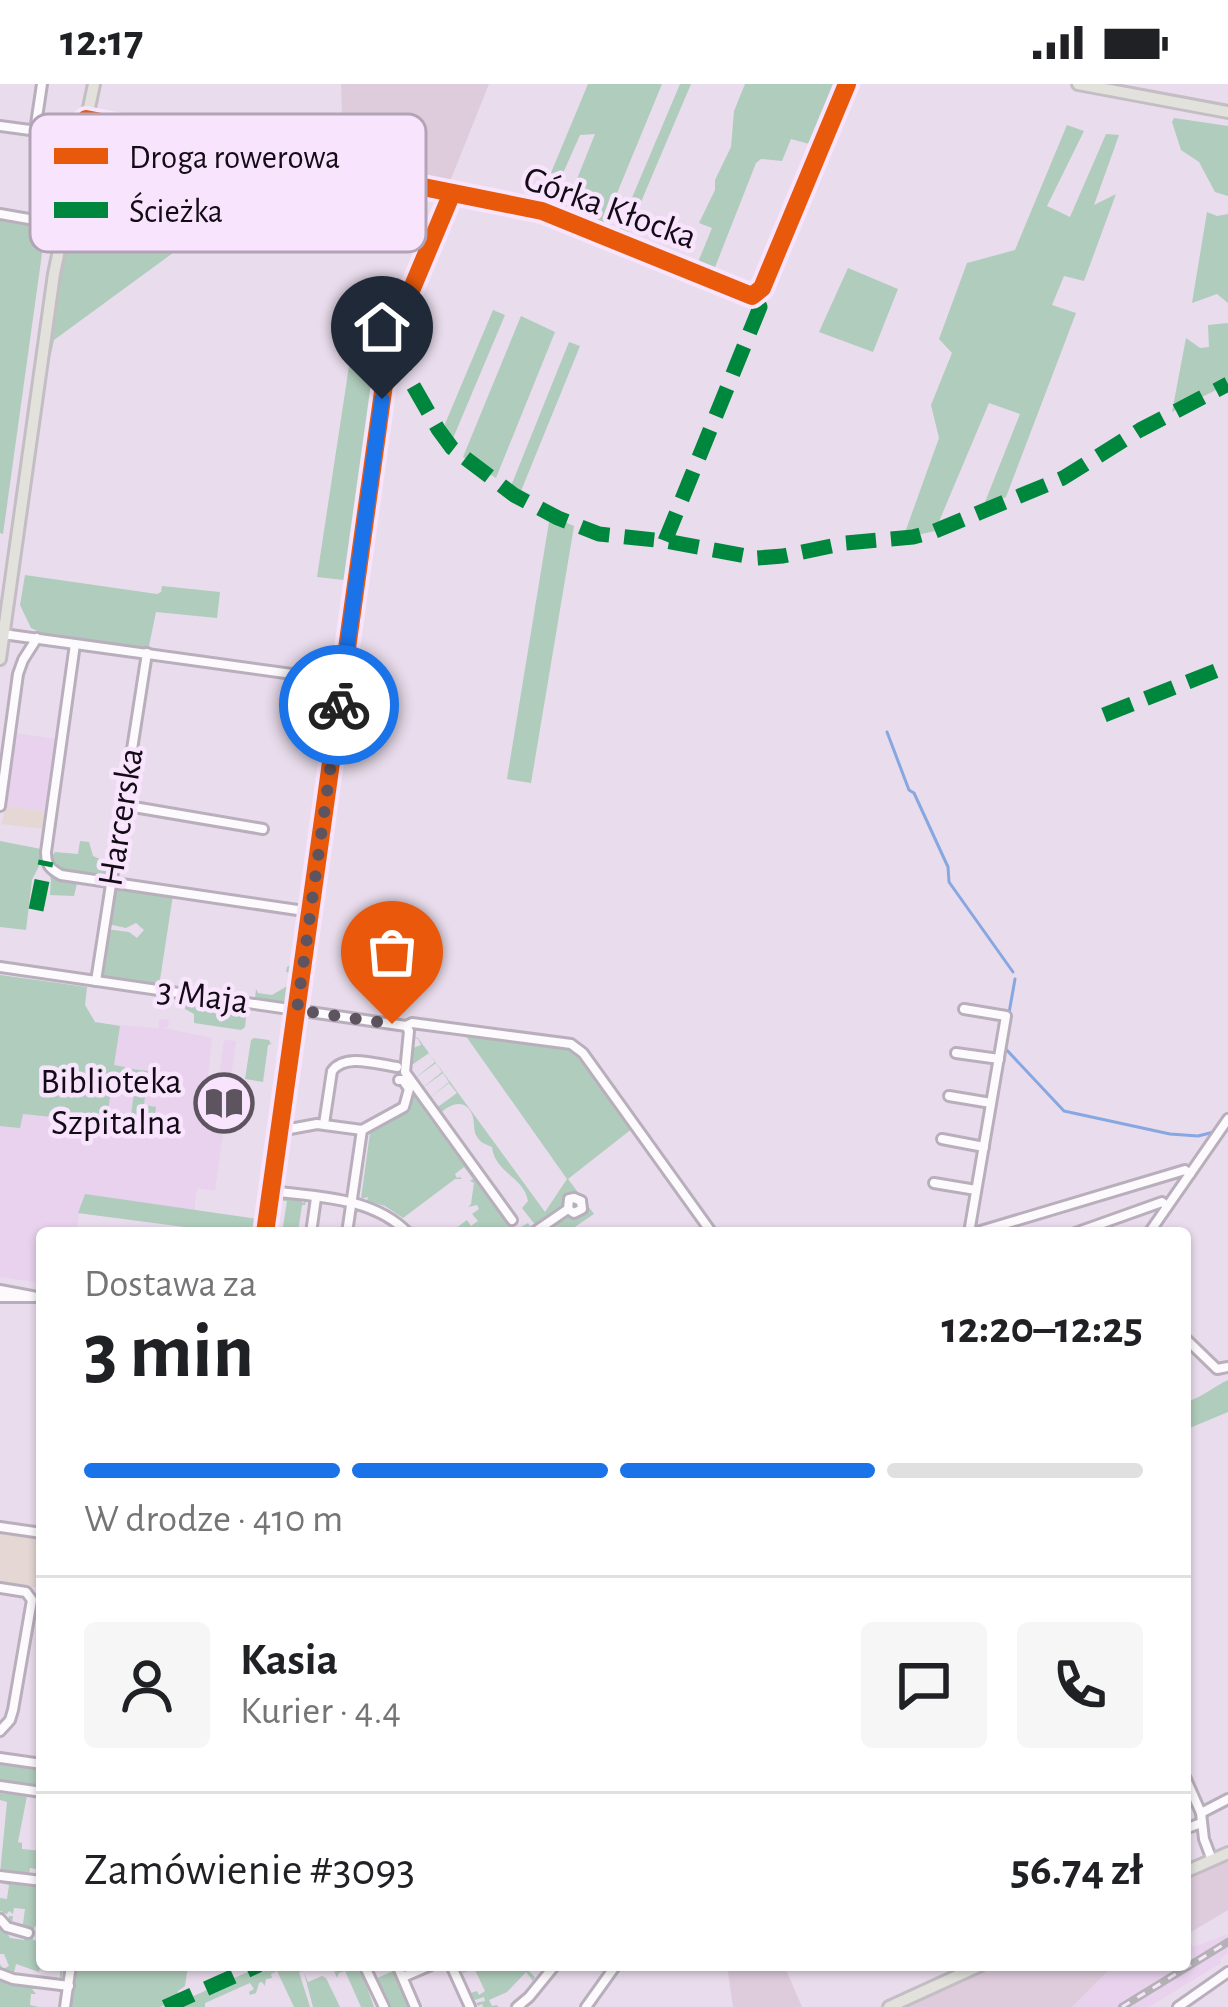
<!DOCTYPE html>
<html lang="pl">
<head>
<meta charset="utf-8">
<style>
  :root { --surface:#fff; --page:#f6f6f6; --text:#202124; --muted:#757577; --line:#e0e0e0; --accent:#1a73e8 }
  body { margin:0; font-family:"Alegreya Sans",sans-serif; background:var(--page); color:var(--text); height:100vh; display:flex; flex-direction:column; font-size:45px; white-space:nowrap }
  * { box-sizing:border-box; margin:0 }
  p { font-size:39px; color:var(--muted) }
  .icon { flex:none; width:66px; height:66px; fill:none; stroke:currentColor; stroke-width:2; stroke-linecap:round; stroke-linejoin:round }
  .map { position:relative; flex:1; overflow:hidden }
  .sheet { position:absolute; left:36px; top:1143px; width:1155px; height:744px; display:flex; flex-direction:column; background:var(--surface); border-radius:12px; box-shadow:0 3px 9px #0004 }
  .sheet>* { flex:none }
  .pin { position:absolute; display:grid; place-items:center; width:102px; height:102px; color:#fff; margin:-123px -51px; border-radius:50% 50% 50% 0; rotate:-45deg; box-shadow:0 0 12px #0007 }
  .pin .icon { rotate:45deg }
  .courier { position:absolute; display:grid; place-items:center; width:120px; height:120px; margin:-60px; border:9px solid #1a73e8; border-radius:50%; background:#fff; color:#222; box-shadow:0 3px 15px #0007 }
  .overview em { font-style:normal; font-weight:700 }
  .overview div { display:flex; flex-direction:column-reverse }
  .overview { display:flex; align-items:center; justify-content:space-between; height:204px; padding:0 48px }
  h1 { font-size:78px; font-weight:700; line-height:90px }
  .bar { display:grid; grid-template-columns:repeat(4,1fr); gap:18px 12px; align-content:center; height:144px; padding:0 48px }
  .bar i { height:15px; border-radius:9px; background:var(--line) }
  .bar .selected { background:var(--accent) }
  .bar p { grid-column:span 4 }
  .line { display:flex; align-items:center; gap:30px; padding:0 48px; border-top:3px solid var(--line) }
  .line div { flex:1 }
  .round { display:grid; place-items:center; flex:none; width:126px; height:126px; border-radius:12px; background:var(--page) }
  .status { display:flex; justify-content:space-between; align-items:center; height:84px; padding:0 60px; background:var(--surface); direction:ltr }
  .status svg { height:33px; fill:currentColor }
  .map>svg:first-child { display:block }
  .built { fill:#e8d2ed }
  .industrial { fill:#deccdc }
  .education { fill:#e4d7d4 }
  .green { fill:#b0ccbc }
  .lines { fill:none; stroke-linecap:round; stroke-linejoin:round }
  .stream { stroke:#86a7e0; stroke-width:3 }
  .minor-casing { stroke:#b9afbc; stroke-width:14 }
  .major-casing { stroke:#c3bdc4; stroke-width:16 }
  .minor { stroke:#fcfafc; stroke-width:8 }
  .major { stroke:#e3e1db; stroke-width:10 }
  .rail-casing { stroke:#b5b2b6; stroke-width:8 }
  .rail { stroke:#f8e4fc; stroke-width:3; stroke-dasharray:9; stroke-linecap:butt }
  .quiet { stroke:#00873e; stroke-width:15; stroke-dasharray:30 15; stroke-linecap:butt }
  .cycleway-casing { stroke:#f8e4fc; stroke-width:26 }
  .cycleway { stroke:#e8590c; stroke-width:18 }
  .done { stroke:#5e5460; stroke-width:12; stroke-dasharray:0 21.6 }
  .route { stroke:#1a73e8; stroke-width:15 }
  .labels { text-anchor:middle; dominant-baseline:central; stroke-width:9; stroke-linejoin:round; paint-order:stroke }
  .street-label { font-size:36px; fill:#130b15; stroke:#f8e4fc }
  .poi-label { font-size:36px; fill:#130b15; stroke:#f8e4fc; text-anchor:end }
  .key { fill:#f8e4fc; stroke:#b3a3b7; stroke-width:3 }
  .key-label { font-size:33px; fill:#130b15 }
</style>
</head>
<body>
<div class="status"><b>12:17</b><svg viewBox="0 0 49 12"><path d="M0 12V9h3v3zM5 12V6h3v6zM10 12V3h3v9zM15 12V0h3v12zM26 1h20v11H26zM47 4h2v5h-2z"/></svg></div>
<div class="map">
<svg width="1228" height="1923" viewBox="0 0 1228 1923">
  <rect width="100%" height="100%" fill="#e9dcec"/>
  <g class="built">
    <path d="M14,649L56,655L47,728L5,722Z"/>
    <path d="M0,891L87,903L85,921L95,939L159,944V935L169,936L168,943L163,944L212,954L208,991L219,992L224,956L236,957L215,1107L197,1104L192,1144L79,1129L76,1149H42V1199L0,1193Z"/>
    <path d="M1185,1849L1193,1863L1228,1850V1869L1220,1875L1221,1879L1149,1923H1072L1114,1881H1185Z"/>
  </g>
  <g class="industrial">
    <path d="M341,0H489L447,105L384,92L360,84L342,30Z"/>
    <path d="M1228,1776V1826L1186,1851L1185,1795Z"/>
    <path d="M727,1881H784L802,1923H733Z"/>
    <path d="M993,1881H1114L1072,1923H901Z"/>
  </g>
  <g class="education">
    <path d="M5,722L47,728L44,745L2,740Z"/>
    <path d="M0,1448L42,1455V1504L0,1499Z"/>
  </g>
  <g class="green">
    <path d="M588,0H662L601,148L563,130L595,50L580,51L547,125L538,120Z"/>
    <path d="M680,0H691L624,158L615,154Z"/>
    <path d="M745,0H837L813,61L791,55L782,77L761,75L756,79L712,191L696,183L712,144L699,139L715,106V96L731,63L734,27Z"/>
    <path d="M1174,34L1228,42V112L1215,108L1199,78L1181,66L1172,38Z"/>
    <path d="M1067,41L1084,47L1047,122L1070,133L1106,50L1119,51L1094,121L1116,110L1084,197L1064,192L1052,221L1076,229L1006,413L983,423L1020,330L989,319L935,447L903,454L939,354L931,321L952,269L939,255L967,179L1015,166Z"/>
    <path d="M1207,128L1217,132L1228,130V219L1217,210L1192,219Z"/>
    <path d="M0,134L46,141L3,450L0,449Z"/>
    <path d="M135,141L179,159L177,166L54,256L51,270L44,275L70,143Z"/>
    <path d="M848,184L898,205L873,268L819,248Z"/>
    <path d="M493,226L505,231L451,359L442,347Z"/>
    <path d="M521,232L555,248L496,394L463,373Z"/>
    <path d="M1228,239V309L1224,302L1172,328L1186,254L1200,264L1209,263L1208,241Z"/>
    <path d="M569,258L580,262L521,407L511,402Z"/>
    <path d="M351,269L381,270L385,279L353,497L317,493Z"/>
    <path d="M550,432L574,442L531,699L507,695Z"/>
    <path d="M25,491L157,510L161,508L162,502L220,508L217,534L156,528L148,567L50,553L31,544L20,521Z"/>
    <path d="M0,757L41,765V778L32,796L26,846L0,843Z"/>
    <path d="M80,757L89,758L93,772L113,781L110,799L105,802L77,799L74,812L50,811L51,796L47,779L55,768L78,770Z"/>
    <path d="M115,802L173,811L159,902L103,895L100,892L106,845L129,848L137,854L144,846L136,839L126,844L108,840L113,804Z"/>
    <path d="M299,859L297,873L301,875L297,907L289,908L297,910C286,927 271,917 255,915L256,905L258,909L272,911L289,901L291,889L286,888L287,883L290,881L293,860Z"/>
    <path d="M0,891L87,903L85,921L95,938L120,942L114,981L125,983L124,992H113L108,1027L131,1030L136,995L130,993L131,985L148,987L144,1021L156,1023L153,1045L125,1041L126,1037L122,1036L120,1040L23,1030L20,1044L0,1042Z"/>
    <path d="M186,912L242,920L241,923H234L247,926L245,943L241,946L194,939V930L185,925Z"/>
    <path d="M463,948L568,961L578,966L633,1044L568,1095L594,1130L566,1149H537L565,1130L575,1131L582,1116L566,1117L562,1125L536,1142L522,1124L528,1117C524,1093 495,1089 492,1063C484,1059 481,1060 476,1051C473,1045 475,1037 472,1030C464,1012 446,1022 438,1032L435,1025L457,1009L449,999L428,1015L449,998L443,989L421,1005L442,988L436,979L414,995L435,978L429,969L406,985V981H410L413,960L409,958L413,959V964L421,961L418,955L410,952L418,954L545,1128L567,1095Z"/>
    <path d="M254,954L269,956L271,960L268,961L263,998L245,995L251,956Z"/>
    <path d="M415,1007L516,1146L528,1139L530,1142L520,1149H453L452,1147L467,1136L471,1142L478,1137L472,1130L479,1125L477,1121L468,1123L471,1120L474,1099L470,1097L473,1095L464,1083L455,1090L457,1094L461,1093V1095H455L403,1134L385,1122L367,1117L368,1113L361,1115L370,1049L389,1039L388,1036L406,1025Z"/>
    <path d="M85,1110L258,1135L257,1149H230L78,1129Z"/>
    <path d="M276,1111L299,1114L303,1119L306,1116L305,1121H302L298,1148L282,1149L287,1117L273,1116Z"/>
    <path d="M1228,1296V1328L1185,1346V1318C1200,1315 1213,1303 1228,1296Z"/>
    <path d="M0,1678L42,1682V1705L0,1699Z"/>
    <path d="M0,1709L27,1712L18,1758L22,1759V1765L42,1767V1786L30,1784L29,1791L42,1793L0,1790L7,1718L0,1716Z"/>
    <path d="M0,1793L21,1796V1801L42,1804L36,1820L42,1822V1843L35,1842L33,1848L29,1847V1843L18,1842L17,1845L7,1841L9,1832H13L12,1839L23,1840L25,1825L14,1824L13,1830L9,1827L7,1830L1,1829L3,1826L0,1828V1814L7,1815L9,1801L0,1799Z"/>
    <path d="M0,1837L10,1854L24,1856L26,1851H33V1856L42,1858V1881H63L61,1899H55L56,1894H60V1887L40,1884L39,1888L16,1880L13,1893L0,1888V1880L3,1885L9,1882L4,1870H0Z"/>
    <path d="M74,1881H186L188,1882L185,1902L178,1907L177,1916L160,1923H68Z"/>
    <path d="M263,1881H294L298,1887L296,1881L305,1883L306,1886L299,1888L310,1923H294L277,1887L271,1890L272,1894L266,1895L265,1902L262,1898L259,1899L256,1909L250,1911L249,1908L254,1905L250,1899L205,1919V1923H169Z"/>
    <path d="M359,1881L374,1923H361L345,1887L339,1889L337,1894L332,1882Z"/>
    <path d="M459,1881H516L520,1883L529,1881V1887L535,1893L533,1897L526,1888L507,1908L489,1916L492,1922L497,1921L498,1923H483L482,1920L478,1922L476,1919L485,1917L484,1913L475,1916L471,1909L477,1907L479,1911L485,1907L473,1882L467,1884L468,1887L463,1889Z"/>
    <path d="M395,1886L412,1923H388L375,1895Z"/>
    <path d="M304,1889L308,1898L322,1892L326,1894L340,1923H313Z"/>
    <path d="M0,1896L12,1900L16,1897V1900L32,1902L33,1899L37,1901L38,1905H32L36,1910H31L30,1921L39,1923H0Z"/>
  </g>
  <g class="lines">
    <g class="stream">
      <path d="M887,648L909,706L914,709L948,783L949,798L1013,888"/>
      <path d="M1009,929L1015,895"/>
      <path d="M1003,962L1064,1027L1170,1050L1198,1052L1214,1048"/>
    </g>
    <g class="minor-casing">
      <g id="minor">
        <path d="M86,35L542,127L752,212L762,204L847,0"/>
        <path d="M0,42L82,53"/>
        <path d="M35,47L42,0"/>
        <path d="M352,73L360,109"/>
        <path d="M0,130L63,141"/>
        <path d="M3,550L343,597"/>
        <path d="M75,560L46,768C46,781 50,785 61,791L311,828"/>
        <path d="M122,721L263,745"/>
        <path d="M0,722L18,590L23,576L37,554"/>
        <path d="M0,883L406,942L412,939L571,960L583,969L712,1149"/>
        <path d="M96,897L147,569"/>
        <path d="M964,925L1006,932L969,1149"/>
        <path d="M406,942L409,947L405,988L512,1136"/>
        <path d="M956,969L999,975"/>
        <path d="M949,1012L991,1019"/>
        <path d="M324,1040L332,987C345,969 376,980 397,983"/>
        <path d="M279,1047L317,1040L362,1046L404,1023L409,1005L403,996H399"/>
        <path d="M942,1055L984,1063"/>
        <path d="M934,1099L976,1106"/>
        <path d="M271,1107C318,1113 373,1113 408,1149"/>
        <path d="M568,1125L574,1129L582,1125L581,1117"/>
        <path d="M265,1149L388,272L397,240L452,109"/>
        <path d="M311,1149L316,1114"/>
        <path d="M347,1149L362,1046"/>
        <path d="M533,1149L568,1125L569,1115L574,1114L581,1117"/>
        <path d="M974,1149L1185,1086L1190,1090"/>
        <path d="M1075,1149L1162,1118L1167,1122"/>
        <path d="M1149,1149L1228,1035"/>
        <path d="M0,1206L42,1214"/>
        <path d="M0,1213H33"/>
        <path d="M1185,1254L1217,1285L1228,1283"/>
        <path d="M0,1443L42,1449"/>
        <path d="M0,1504L26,1508L32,1516L13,1626L10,1636L0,1647"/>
        <path d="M0,1674L42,1680"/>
        <path d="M1185,1693L1201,1729L1204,1755L1212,1776"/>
        <path d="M0,1702L42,1708"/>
        <path d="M1201,1729L1228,1715"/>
        <path d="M1185,1745L1201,1739"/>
        <path d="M0,1792L42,1797"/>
        <path d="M0,1835L7,1843L28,1849"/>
        <path d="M364,1881L384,1923"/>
        <path d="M397,1881L415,1923"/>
        <path d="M451,1881L470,1923"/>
        <path d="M0,1890L13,1895L69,1902"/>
        <path d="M403,1893L431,1881"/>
        <path d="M65,1923L71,1881"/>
        <path d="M517,1923L529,1913L555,1881"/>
        <path d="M586,1923L616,1881"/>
        <path d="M1178,1923L1228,1888"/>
      </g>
    </g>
    <g class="major-casing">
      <g id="major">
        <path d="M1078,0L1228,28"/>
        <path d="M0,575L54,190L94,0"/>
        <path d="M1185,1788L1228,1769"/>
        <path d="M889,1923L981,1881"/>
      </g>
    </g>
    <use href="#minor" class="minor"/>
    <use href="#major" class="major"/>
    <g class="rail-casing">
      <path id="rail" d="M1122,1923L1228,1858"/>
    </g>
    <use href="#rail" class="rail"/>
    <g class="quiet">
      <path d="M391,263L438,345L452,364L514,411L558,434L599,450L665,457L757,474L783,472L846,459L913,453L935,447L1063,394L1140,346L1228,300"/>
      <path d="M665,457L760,223L755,211"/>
      <path d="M1104,631L1228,582"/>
      <path d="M36,826L46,777"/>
      <path d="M535,1148V1149"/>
      <path d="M165,1923L259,1881"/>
    </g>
    <g class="cycleway-casing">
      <g id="cycleway">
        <path d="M86,35L542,127L752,212L762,204L847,0"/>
        <path d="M265,1149L388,272L397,240L452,109"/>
      </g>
    </g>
    <use href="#cycleway" class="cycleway"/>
  </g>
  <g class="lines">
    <path class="done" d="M339,621L297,926L392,940"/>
    <path class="route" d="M339,621L382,315"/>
  </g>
  <defs>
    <g id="library-ring" transform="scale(3)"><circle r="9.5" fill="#f8e4fc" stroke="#5e5460" stroke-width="1.5"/><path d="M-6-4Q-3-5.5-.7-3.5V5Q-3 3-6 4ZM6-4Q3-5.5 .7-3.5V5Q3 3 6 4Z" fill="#5e5460"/></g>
  </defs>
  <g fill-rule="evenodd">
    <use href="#library-ring" x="224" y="1019"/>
  </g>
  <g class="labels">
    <g class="street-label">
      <text transform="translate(610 124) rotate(20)">Górka Kłocka</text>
      <text transform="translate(121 733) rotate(-81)">Harcerska</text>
      <text transform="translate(203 912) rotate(8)">3 Maja</text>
    </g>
    <g class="poi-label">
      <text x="182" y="998">Biblioteka<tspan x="182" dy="41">Szpitalna</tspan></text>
    </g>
  </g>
  <rect x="30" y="30" width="396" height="138" rx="18" class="key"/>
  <rect x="54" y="64" width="54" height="16" fill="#e8590c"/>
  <rect x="54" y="118" width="54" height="16" fill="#00873e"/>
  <g class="key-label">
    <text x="129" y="84">Droga rowerowa</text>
    <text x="129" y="138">Ścieżka</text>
  </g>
</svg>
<div class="pin" style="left:392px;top:940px;background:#ea580c"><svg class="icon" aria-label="bag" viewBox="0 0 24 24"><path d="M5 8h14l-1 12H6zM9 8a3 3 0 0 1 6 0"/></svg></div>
<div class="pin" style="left:382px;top:315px;background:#1f2937"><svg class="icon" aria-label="home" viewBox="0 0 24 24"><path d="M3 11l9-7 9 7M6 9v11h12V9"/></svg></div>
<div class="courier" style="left:339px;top:621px"><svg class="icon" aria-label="bike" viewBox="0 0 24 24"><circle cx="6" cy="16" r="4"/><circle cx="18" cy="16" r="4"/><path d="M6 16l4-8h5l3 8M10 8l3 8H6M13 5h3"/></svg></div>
<section class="sheet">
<div class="overview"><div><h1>3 min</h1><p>Dostawa za</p></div><em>12:20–12:25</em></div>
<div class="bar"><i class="selected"></i><i class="selected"></i><i class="selected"></i><i></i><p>W drodze · 410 m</p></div>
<div class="line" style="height:216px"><a class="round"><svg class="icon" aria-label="person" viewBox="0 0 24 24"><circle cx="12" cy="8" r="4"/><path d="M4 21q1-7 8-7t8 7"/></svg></a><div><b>Kasia</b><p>Kurier · 4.4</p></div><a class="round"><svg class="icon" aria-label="chat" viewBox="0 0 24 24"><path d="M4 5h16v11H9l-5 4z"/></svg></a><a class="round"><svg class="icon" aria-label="phone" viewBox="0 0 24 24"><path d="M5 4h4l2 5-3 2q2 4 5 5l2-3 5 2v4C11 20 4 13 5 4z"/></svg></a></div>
<div class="line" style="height:156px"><div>Zamówienie #3093</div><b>56.74 zł</b></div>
</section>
</div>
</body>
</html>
